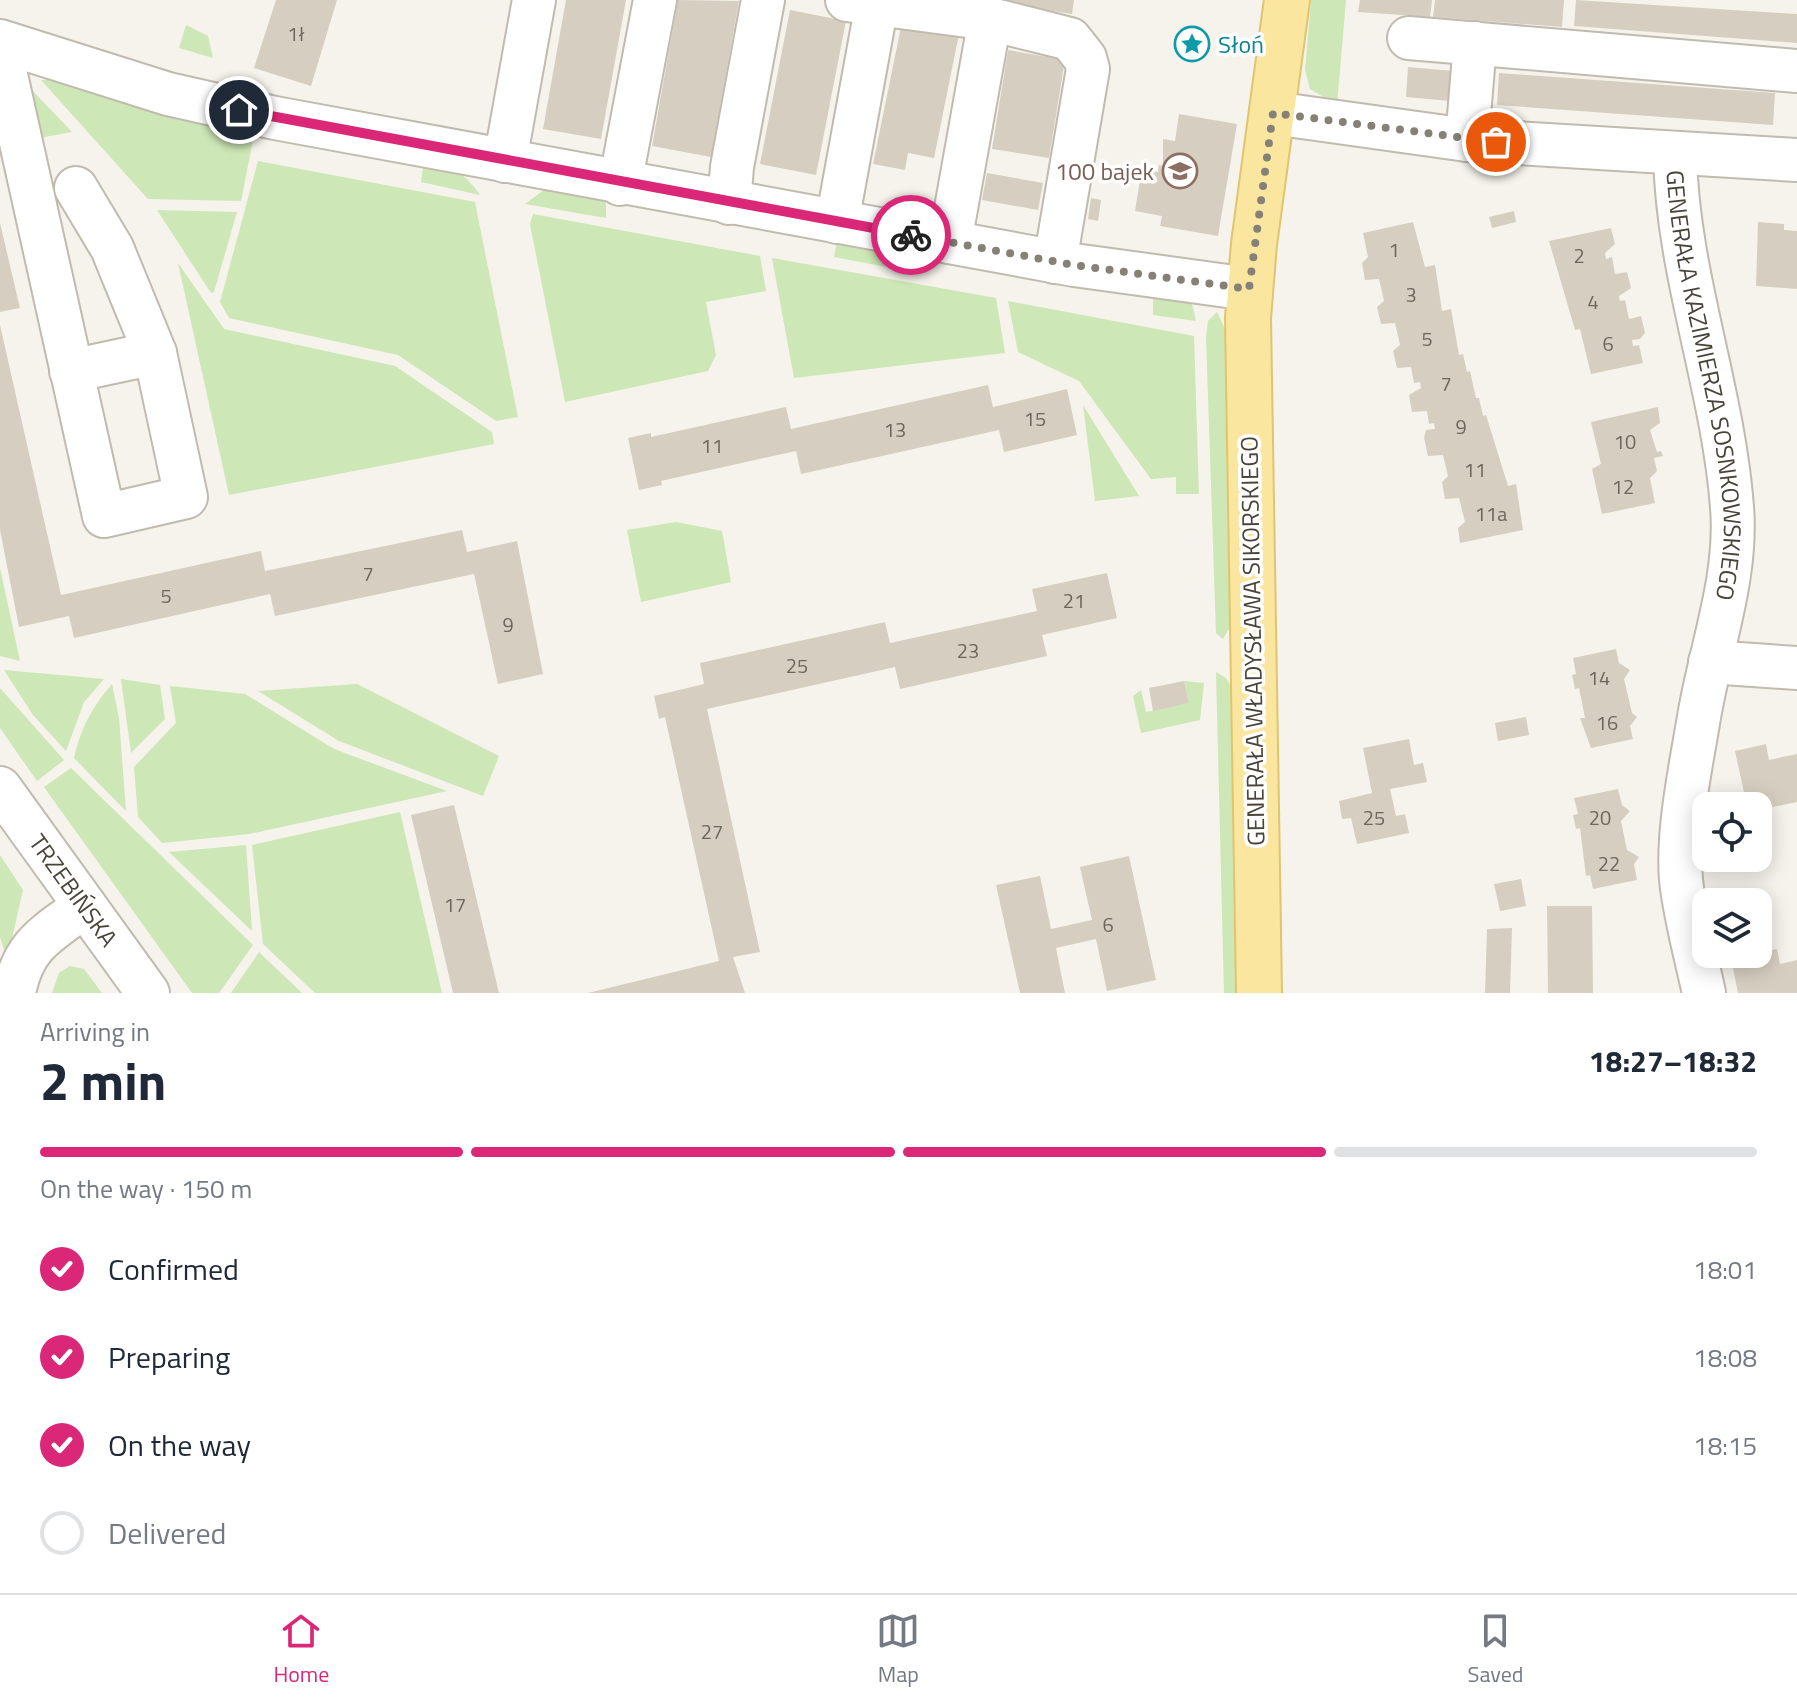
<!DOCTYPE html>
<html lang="en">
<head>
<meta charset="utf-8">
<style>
  :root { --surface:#fff; --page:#f6f6f7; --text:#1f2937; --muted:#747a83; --line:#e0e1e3; --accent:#db2777 }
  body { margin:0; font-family:"Titillium Web",sans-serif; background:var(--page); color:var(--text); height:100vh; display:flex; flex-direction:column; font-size:30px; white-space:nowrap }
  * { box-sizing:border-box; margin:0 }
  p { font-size:26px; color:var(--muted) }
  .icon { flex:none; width:44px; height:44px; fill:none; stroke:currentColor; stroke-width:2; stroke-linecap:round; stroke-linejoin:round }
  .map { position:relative; height:993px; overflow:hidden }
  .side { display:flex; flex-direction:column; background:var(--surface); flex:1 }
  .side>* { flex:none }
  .tools { position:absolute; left:1692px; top:792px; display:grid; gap:16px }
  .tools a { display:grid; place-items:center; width:80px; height:80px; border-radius:16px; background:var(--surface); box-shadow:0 4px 20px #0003; font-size:40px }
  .pin { position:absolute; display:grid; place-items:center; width:68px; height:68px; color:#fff; margin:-34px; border:4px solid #fff; border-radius:50%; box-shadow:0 2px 8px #0007 }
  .courier { position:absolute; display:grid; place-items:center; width:80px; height:80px; margin:-40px; border:6px solid #db2777; border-radius:50%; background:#fff; color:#222; box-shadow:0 2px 10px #0007 }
  .headline em { font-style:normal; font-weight:700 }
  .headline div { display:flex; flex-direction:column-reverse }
  .headline { display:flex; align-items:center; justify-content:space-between; height:136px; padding:0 40px }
  h1 { font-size:52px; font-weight:700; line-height:60px }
  .bar { display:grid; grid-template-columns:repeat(4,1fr); gap:12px 8px; align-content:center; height:96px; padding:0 40px }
  .bar i { height:10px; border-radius:6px; background:var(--line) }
  .bar .current { background:var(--accent) }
  .bar p { grid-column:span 4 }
  ol { padding:0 40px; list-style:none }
  li { display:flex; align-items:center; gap:24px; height:88px }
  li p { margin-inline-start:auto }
  li .icon { padding:8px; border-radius:50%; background:var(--accent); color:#fff; stroke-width:4 }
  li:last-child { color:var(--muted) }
  li i { width:44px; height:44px; border:4px solid var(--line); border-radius:50% }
  .menu { display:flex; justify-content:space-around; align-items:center; height:112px; border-top:2px solid var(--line); background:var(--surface); font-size:22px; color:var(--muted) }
  .menu a { display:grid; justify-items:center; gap:4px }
  .menu .current { color:var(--accent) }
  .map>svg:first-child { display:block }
  .green { fill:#cee7b6 }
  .building { fill:#d6cfc1 }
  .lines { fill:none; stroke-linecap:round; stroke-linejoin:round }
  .minor-casing { stroke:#c0bbae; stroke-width:46 }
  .major-casing { stroke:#e0c56f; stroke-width:48 }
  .minor { stroke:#fff; stroke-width:42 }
  .major { stroke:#fae69f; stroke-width:44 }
  .done { stroke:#858177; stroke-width:8; stroke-dasharray:0 14.4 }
  .route { stroke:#db2777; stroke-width:10 }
  .labels { text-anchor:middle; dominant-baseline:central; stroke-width:7; stroke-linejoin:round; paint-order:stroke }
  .number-label { font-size:20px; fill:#6c675b }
  .culture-label { font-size:24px; fill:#0d838f; stroke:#fff; text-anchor:start }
  .education-label { font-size:24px; fill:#785e54; stroke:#fff; text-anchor:end }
  .street-label { font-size:24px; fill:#494439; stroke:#fff }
</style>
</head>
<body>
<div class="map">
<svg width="1797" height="993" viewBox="0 0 1797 993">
  <rect width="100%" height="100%" fill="#f5f3eb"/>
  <g class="green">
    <path d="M1311,0H1346L1337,105L1310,89L1305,70Z"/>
    <path d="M186,25L208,36L213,58L179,48Z"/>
    <path d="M41,80H52L253,140L241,201L148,199Z"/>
    <path d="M27,85L72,132L28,140Z"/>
    <path d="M424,160C451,165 464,172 480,195L421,182Z"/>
    <path d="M258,161L475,202L518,417L496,421L398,355L229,318L220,302Z"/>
    <path d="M548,187L606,194V218L525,204Z"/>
    <path d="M157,210L237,212L214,292L211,293Z"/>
    <path d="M533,214L760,256L766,291L706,302L716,355L708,371L565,402L530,224Z"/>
    <path d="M838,236L923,252L919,273L834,257Z"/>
    <path d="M772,258L996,298L1005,353L794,378Z"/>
    <path d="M178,263L224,329L395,366L492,432L494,444L229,495Z"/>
    <path d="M1153,293L1191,299L1196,321L1153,315Z"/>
    <path d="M1008,301L1194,336L1199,494H1176V477L1151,479L1079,381L1018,352Z"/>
    <path d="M1217,312L1226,331L1234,620L1223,639L1216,633L1206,337L1208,321Z"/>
    <path d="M1083,405L1139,496L1095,501Z"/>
    <path d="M676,522L722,531L731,582L641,602L627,530Z"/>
    <path d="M0,568L20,661L0,656Z"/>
    <path d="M4,670L104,679L84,702L66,751L33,715Z"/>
    <path d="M1216,672L1226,678L1233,690L1240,993H1224Z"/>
    <path d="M121,679L160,685L165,719L131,753Z"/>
    <path d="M1184,681L1204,683L1200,720L1141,733L1133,696L1141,690L1146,712L1189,703Z"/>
    <path d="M112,684L119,718L126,811L74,758C81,727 92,708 112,684Z"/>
    <path d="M357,684L499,756L483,796L339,741L258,691Z"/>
    <path d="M170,686L245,694L334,749L447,791L249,834L162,843L138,817L134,767L176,723Z"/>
    <path d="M0,688L64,760L37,781L0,728Z"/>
    <path d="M71,768L253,945L219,993H192L44,787Z"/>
    <path d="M400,812L442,993H315L263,944L252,845Z"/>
    <path d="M246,845L252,931L169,852Z"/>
    <path d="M0,855L23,890L10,947L5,953L0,937Z"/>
    <path d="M259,952L302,993H231Z"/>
    <path d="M70,966L84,969L102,993H52L59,973Z"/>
  </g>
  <g class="building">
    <path d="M276,0H337L311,86L254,68Z"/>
    <path d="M566,0H626L601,139L543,129Z"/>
    <path d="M678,0L739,1L711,157L652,146Z"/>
    <path d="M982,0H1074L1072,14Z"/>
    <path d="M1360,0H1432L1430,17L1358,12Z"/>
    <path d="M1435,0H1564L1562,27L1433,17Z"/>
    <path d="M1576,0L1797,14V43L1574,26Z"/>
    <path d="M790,10L846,21L816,175L760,164Z"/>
    <path d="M902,22L959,34L934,158L908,153L905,170L873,164Z"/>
    <path d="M1008,50L1065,60L1049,158L992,149Z"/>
    <path d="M1408,67L1453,71L1450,101L1406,97Z"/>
    <path d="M1499,73L1775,93L1773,125L1497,105Z"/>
    <path d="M1179,114L1237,124L1218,236L1160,226L1162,216L1135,211L1140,180L1145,181L1146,170L1158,172L1159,165L1163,166V139L1175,141Z"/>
    <path d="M987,173L1043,183L1038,210L982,200Z"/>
    <path d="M1091,198L1101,200L1098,221L1088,219Z"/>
    <path d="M1514,211L1516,222L1492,228L1489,217Z"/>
    <path d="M1413,222L1425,267L1435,265L1442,311L1451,309L1459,355L1463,354L1467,372L1470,371L1476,398H1479L1483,416L1486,415L1508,486L1516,484L1523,530L1460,543L1458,528L1465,522L1459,498L1445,499L1442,482L1448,476L1443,455L1428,456L1424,438L1426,430L1435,429L1434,423L1429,424L1427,411L1412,412L1409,395L1421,388L1420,382L1414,383L1411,367L1397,368L1393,351L1400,345L1395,323L1381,324L1377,307L1384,301L1379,279L1365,280L1362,263L1368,257L1363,233Z"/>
    <path d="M1758,222L1784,224V230L1797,231V289L1756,286Z"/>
    <path d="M0,223L20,308L0,312Z"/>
    <path d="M1611,228L1615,244L1605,253L1606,259L1612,257L1615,274L1627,272L1631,288L1619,296L1620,301L1625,300L1629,319L1641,316L1645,333L1640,339L1632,340L1633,346L1639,345L1643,363L1591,374L1580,329L1575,330L1549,241Z"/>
    <path d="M0,325L61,595L261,551L265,571L462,530L467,552L517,541L543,674L498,684L474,574L275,616L270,594L74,638L69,616L19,627L0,530Z"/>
    <path d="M988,385L993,407L1067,389L1077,435L1004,452L999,430L801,474L796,451L661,481L662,485L639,490L628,438L651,433V437L786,407L791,429Z"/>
    <path d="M1658,407L1660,423L1650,430L1657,452L1661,451L1663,456L1654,458L1657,471L1650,478L1655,503L1602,514L1592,469L1601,464L1591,422Z"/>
    <path d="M1107,573L1117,618L1042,635L1047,656L900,689L895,667L707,709L760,952L733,957L745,993H588L719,961L665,717L659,719L654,696L704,684L700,663L885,622L890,643L1037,611L1032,589Z"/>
    <path d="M1616,649L1619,663L1630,670L1624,679L1632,713L1637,717L1630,726L1633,739L1591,748L1580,718H1585L1579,688L1575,689L1572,675L1576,674L1573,658Z"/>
    <path d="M1184,681L1189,703L1153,711L1149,688Z"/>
    <path d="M1526,717L1529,735L1498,741L1495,723Z"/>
    <path d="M1409,739L1414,765L1423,763L1427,782L1390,789L1396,816L1405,814L1409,833L1357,844L1351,818L1342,819L1339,801L1372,793L1363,748Z"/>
    <path d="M1766,744L1769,760L1797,754V802L1758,810V806H1747L1735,751Z"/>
    <path d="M1618,789L1622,805L1630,811L1621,821L1627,850L1639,857L1634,864L1637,880L1593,889L1590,875L1586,876L1580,828L1576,829L1573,815L1578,814L1574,798Z"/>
    <path d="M454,805L499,993H453L411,815Z"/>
    <path d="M1129,856L1156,980L1107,991L1096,939L1056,948L1065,993H1020L996,885L1040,876L1051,929L1092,920L1080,867Z"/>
    <path d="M1521,879L1526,906L1500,911L1494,884Z"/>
    <path d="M1547,906H1592L1593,993H1548Z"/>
    <path d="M1512,928L1510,993H1485L1487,929Z"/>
    <path d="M1777,949L1780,964L1797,960V993H1738L1733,968L1760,962L1758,953Z"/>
  </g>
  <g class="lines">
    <g class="minor-casing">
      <g id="minor">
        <path d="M847,0L990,19L1070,39L1085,58L1088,69L1055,262"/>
        <path d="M1409,38L1797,71"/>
        <path d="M0,41L168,94L275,118L1074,265L1249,289"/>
        <path d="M8,44L4,66L104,516L186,497L155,353L112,248L76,188"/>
        <path d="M1273,113L1467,140L1797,160"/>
        <path d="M1467,140L1475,43"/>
        <path id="s1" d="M1675,154C1677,273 1723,388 1732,507C1738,579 1709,652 1698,723C1690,770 1677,833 1681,880C1685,917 1696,956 1704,993"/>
        <path d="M505,161L534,0"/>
        <path d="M620,184L655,0"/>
        <path d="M729,203L732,167L763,0"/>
        <path d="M837,222L877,4"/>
        <path d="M950,242L990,19"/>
        <path d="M71,371L155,353"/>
        <path d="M1710,662L1797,668"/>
        <path id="s2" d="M0,788L148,993"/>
        <path d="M14,993C23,944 47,934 85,906"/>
      </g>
    </g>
    <g class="major-casing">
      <path id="major" d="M1259,993L1248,318L1254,244L1287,0"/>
    </g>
    <use href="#minor" class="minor"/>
    <use href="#major" class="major"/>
  </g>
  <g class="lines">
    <path class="done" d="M911,235L1074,265L1249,289L1273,113L1496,142"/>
    <path class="route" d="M239,110L911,235"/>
  </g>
  <defs>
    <g id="sight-ring" transform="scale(1.8)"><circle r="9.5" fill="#fff" stroke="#0f9aa8" stroke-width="1.5"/><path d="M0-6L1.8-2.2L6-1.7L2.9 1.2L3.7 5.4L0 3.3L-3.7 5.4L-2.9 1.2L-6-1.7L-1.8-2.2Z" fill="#0f9aa8"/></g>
    <g id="school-ring" transform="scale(1.8)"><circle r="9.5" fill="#fff" stroke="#8d6e63" stroke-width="1.5"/><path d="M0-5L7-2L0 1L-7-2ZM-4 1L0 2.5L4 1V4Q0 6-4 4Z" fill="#8d6e63"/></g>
  </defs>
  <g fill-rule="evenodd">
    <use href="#sight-ring" x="1192" y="44"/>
    <use href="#school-ring" x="1180" y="171"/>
  </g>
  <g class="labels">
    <g class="number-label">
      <text x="296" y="33">1ł</text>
      <text x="1394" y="249">1</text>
      <text x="1579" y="255">2</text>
      <text x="1411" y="294">3</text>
      <text x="1593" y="301">4</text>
      <text x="1427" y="338">5</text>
      <text x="1608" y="343">6</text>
      <text x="1446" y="383">7</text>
      <text x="1035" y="418">15</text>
      <text x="1461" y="426">9</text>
      <text x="895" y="429">13</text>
      <text x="1625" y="441">10</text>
      <text x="712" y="445">11</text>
      <text x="1475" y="469">11</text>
      <text x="1623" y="486">12</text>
      <text x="1491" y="513">11a</text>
      <text x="368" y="573">7</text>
      <text x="166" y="595">5</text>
      <text x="1074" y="600">21</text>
      <text x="508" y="624">9</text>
      <text x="968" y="650">23</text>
      <text x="797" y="665">25</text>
      <text x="1599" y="677">14</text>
      <text x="1607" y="722">16</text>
      <text x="1374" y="817">25</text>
      <text x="1600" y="817">20</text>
      <text x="712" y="831">27</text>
      <text x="1609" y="863">22</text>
      <text x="455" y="904">17</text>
      <text x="1108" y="924">6</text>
    </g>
    <g class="culture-label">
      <text x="1218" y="44">Słoń</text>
    </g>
    <g class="education-label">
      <text x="1154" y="171">100 bajek</text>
    </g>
    <g class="street-label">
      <text stroke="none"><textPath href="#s1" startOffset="234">GENERAŁA KAZIMIERZA SOSNKOWSKIEGO</textPath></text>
      <text transform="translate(1252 641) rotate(-91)">GENERAŁA WŁADYSŁAWA SIKORSKIEGO</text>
      <text stroke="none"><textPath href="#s2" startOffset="126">TRZEBIŃSKA</textPath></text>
    </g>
  </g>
</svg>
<div class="tools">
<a><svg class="icon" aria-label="locate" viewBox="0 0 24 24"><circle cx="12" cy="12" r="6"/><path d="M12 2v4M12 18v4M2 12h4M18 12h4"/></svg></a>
<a><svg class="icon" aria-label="layers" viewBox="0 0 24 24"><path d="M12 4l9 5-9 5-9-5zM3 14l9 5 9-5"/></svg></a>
</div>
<div class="pin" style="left:1496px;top:142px;background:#ea580c"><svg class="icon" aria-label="bag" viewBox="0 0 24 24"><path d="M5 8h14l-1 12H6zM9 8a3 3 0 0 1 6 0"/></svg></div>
<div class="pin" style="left:239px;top:110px;background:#1f2937"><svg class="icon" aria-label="home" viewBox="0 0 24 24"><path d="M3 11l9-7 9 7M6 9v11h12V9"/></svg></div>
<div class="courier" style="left:911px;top:235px"><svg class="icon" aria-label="bike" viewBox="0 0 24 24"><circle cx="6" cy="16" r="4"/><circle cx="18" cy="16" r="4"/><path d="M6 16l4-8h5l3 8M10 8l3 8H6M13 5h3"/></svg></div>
</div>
<section class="side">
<div class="headline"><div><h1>2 min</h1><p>Arriving in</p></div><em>18:27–18:32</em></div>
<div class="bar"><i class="current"></i><i class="current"></i><i class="current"></i><i></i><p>On the way · 150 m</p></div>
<ol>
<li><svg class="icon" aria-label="check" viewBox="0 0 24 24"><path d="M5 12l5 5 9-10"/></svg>Confirmed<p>18:01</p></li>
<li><svg class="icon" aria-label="check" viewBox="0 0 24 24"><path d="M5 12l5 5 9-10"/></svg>Preparing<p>18:08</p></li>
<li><svg class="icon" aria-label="check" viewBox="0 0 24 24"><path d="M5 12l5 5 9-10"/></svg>On the way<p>18:15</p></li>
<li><i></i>Delivered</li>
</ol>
</section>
<nav class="menu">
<a class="current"><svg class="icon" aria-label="home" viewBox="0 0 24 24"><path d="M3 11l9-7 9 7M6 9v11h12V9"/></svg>Home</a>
<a><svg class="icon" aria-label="map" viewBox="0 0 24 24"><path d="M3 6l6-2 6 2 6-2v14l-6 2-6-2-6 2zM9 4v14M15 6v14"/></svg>Map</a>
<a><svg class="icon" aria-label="saved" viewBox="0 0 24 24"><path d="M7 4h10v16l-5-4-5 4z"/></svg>Saved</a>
</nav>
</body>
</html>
